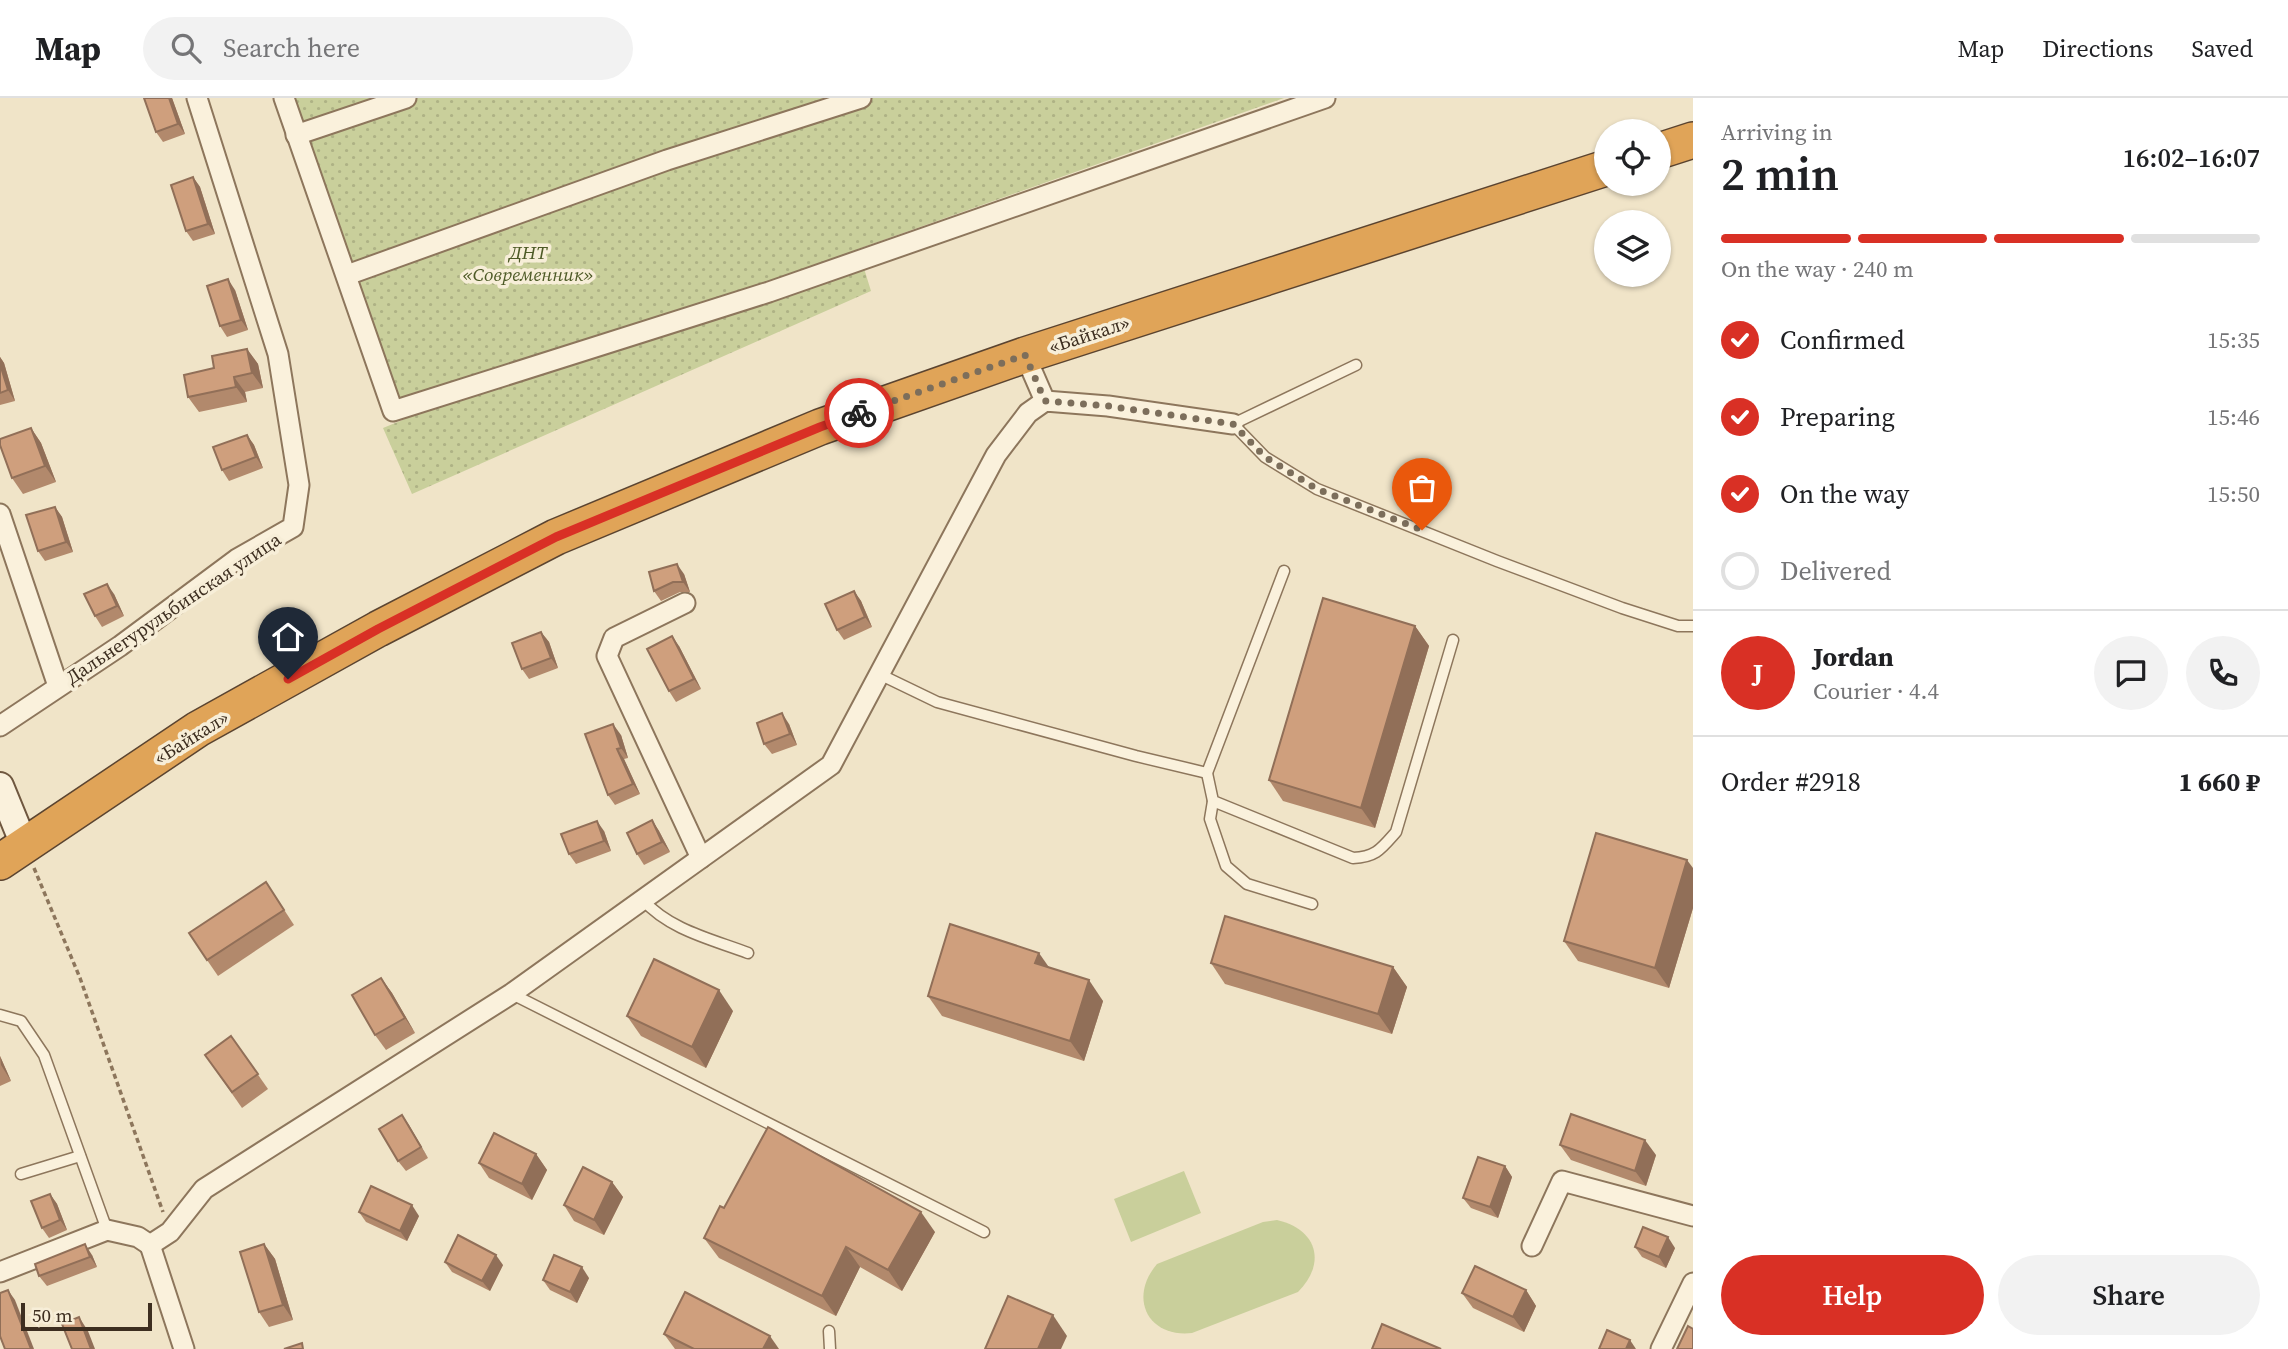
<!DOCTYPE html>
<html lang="en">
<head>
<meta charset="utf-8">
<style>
  :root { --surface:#fff; --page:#f2f2f2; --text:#202124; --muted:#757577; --line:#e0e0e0; --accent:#d93025 }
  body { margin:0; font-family:"Source Serif 4",serif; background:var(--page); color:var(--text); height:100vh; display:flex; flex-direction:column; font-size:26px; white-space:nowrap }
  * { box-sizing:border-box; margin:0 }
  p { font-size:23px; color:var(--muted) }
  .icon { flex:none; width:38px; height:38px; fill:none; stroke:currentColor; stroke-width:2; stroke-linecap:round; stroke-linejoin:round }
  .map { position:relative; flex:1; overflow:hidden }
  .panel { display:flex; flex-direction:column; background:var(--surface); width:595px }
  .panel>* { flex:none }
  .fabs { position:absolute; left:1594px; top:21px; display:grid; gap:14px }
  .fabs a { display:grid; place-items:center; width:77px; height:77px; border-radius:50%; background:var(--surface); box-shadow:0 2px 5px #0004; font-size:35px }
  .scale { position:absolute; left:21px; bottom:18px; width:131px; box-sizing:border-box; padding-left:7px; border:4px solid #3d2e20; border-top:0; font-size:19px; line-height:24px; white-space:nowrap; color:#3d2e20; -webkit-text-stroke:5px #f7eed8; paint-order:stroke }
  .pin { position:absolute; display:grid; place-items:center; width:60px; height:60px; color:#fff; margin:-72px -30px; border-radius:50% 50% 50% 0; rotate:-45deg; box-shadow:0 0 7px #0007 }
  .pin .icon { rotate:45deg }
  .courier { position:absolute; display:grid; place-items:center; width:70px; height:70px; margin:-35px; border:5px solid #d93025; border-radius:50%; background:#fff; color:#222; box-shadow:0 2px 9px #0007 }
  .head em { font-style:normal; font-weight:600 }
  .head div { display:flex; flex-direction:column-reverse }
  .head { display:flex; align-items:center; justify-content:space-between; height:119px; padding:0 28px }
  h1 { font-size:46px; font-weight:600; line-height:52px }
  .bar { display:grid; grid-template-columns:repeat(4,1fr); gap:10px 7px; align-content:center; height:84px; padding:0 28px }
  .bar i { height:9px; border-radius:5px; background:var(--line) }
  .bar .current { background:var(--accent) }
  .bar p { grid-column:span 4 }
  .line { display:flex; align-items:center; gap:18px; padding:0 28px; border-top:2px solid var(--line) }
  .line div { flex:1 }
  .round { display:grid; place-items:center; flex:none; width:74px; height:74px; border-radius:37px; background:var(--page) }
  ol { padding:0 28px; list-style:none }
  li { display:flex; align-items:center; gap:21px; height:77px }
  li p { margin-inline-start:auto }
  li .icon { padding:7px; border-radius:50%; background:var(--accent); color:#fff; stroke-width:4 }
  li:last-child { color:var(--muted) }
  li i { width:38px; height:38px; border:4px solid var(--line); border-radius:50% }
  .action { display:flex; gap:14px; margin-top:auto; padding:14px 28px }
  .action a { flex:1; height:80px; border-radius:42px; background:var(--accent); color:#fff; font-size:28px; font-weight:600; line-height:80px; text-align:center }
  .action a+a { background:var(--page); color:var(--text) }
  header { display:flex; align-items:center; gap:42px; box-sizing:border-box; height:98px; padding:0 35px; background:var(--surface); border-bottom:2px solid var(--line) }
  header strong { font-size:33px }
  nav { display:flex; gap:38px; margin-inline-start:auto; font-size:24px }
  .search { width:490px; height:63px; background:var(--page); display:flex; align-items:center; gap:18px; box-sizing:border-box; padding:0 24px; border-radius:38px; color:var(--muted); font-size:26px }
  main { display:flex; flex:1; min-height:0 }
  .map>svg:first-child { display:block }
  .grass { fill:#c9cf9b }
  .garden { fill:url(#garden-dots) }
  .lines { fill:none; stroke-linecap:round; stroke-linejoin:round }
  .lane-casing { stroke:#8d765c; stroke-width:13 }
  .street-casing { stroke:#8d765c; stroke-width:23 }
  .secondary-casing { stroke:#6f573f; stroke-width:30 }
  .highway-casing { stroke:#5b4430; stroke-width:38 }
  .path { stroke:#8d765c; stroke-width:3.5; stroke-dasharray:5 3.5; stroke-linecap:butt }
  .lane { stroke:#faf1dc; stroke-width:10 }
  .street { stroke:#faf1dc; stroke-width:19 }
  .secondary { stroke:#faf1dc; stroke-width:26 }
  .highway { stroke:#e0a458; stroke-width:35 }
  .wall { fill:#b2896c }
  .shaded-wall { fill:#916f58 }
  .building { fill:#cf9f7d; stroke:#916f58; stroke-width:2 }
  .done { stroke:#7c6e5b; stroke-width:7; stroke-dasharray:0 12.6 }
  .route { stroke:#d93025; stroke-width:9 }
  .labels { text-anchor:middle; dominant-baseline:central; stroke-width:7; stroke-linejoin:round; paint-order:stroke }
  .park-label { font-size:19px; font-style:italic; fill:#4d5a26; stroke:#f7eed8 }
  .street-label { font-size:19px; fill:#3d2e20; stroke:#f7eed8 }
</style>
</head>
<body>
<header>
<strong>Map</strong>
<div class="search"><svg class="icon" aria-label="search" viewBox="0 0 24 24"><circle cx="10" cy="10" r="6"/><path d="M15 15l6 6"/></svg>Search here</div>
<nav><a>Map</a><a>Directions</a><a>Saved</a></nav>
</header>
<main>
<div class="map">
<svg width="1693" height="1251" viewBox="0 0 1693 1251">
  <defs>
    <pattern id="garden-dots" width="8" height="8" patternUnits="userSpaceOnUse" patternTransform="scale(1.75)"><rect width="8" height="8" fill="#c9cf9b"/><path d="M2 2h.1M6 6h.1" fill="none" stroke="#aeb285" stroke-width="1.8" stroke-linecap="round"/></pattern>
  </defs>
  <rect width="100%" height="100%" fill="#f0e4c8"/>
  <g class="grass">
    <path d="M1184,1073L1201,1115L1131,1144L1114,1101Z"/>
    <path d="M1277,1122C1317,1131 1327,1165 1298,1194L1192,1235C1148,1240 1128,1200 1157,1166L1263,1124Z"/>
  </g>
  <path class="garden" d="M294,0H1284L858,151L871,193L412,396L383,330L405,321Z"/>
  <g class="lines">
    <g class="lane-casing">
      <g id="lane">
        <path d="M1356,267L1233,326L1265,359L1317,391L1497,463L1622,510L1678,528H1693"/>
        <path d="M879,576L937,604L1136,658L1207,675L1284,473"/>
        <path d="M1207,675L1213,703L1353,760C1376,759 1381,751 1396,734L1453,542"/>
        <path d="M1213,703L1210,721L1226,768L1247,786L1312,806"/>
        <path d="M643,802C670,832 711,841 748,855"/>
        <path d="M512,896L984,1134"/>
        <path d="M0,917L21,923L44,957L107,1132"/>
        <path d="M21,1076L80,1058"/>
        <path d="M829,1233L830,1251"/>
      </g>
    </g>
    <g class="street-casing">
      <g id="street">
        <path d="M284,0L393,313L769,194L1325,0"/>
        <path d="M296,37L406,0"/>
        <path d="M347,177L667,62L861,0"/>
        <path d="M1025,257L1045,303"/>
        <path d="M0,416L58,588"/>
        <path d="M685,505L614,540L607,558L701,760"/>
        <path d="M0,628L120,548L237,461L293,429L299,387L278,256L197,0"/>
        <path d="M150,1147L170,1134L204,1091L511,896L831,667L996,357L1028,315L1045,303L1108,308L1233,326"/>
        <path d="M150,1147L184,1251"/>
        <path d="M1532,1148L1562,1083L1693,1118"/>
        <path d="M0,1174L107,1132L138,1139L150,1147"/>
        <path d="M1661,1251L1693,1185"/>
      </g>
    </g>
    <g class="secondary-casing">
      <path id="secondary" d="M0,688L25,749"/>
    </g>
    <g class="highway-casing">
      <g id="highway">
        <path d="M1659,53L1693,42"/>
        <path d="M0,764L198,631L378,531L556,439L820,329L1025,257L1606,70"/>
      </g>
    </g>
    <path class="path" d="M34,770L80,880L163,1114"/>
    <use href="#lane" class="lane"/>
    <use href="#street" class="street"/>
    <use href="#secondary" class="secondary"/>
    <use href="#highway" class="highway"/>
  </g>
  <g class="wall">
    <path d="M144,0H172L185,36L163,44L156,34Z"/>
    <path d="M193,79L200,89L215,136L193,143L186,133Z"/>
    <path d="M235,192L248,232L227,239L220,228Z"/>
    <path d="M247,251L258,266L263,290L245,294L247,304L199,314L188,299L214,270Z"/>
    <path d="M0,259L4,265L15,303L0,307Z"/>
    <path d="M31,330L41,345L56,384L23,396L12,380Z"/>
    <path d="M247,337L254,347L263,370L229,383L222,372Z"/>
    <path d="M55,409L62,419L73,454L45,463L38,453Z"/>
    <path d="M684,476L690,494H680L661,503L654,493Z"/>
    <path d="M854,493L861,503L872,529L844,542L837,532Z"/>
    <path d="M114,496L124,518L102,529L95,518Z"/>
    <path d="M1415,528L1429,548L1375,730L1283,703L1269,682Z"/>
    <path d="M541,534L549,544L558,570L529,581L522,571Z"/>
    <path d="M679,548L701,591L676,604L669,593Z"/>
    <path d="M789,626L797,647L772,656L764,646Z"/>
    <path d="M621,637L628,660L624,661L640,696L615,707L608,697Z"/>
    <path d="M652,722L659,733L670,754L644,767L637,756Z"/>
    <path d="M604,733L611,753L576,766L569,756Z"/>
    <path d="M1693,770V810L1669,890L1578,863L1564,843Z"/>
    <path d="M266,784L294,827L218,878L207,862Z"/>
    <path d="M1211,865L1393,869L1407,889L1392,936L1225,886Z"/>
    <path d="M1050,870L1103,903L1084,963L942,918L928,898Z"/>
    <path d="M381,880L392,895L415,935L386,952L375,937Z"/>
    <path d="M733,913L706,970L641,938L627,918Z"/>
    <path d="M231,938L268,991L242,1010L205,957Z"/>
    <path d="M0,958L11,983L0,988Z"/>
    <path d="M402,1017L428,1060L406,1073L398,1063Z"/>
    <path d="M1560,1047L1656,1057L1646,1088L1571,1062Z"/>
    <path d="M536,1056L547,1072L532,1102L489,1080L479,1065Z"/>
    <path d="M1505,1068L1512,1079L1498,1120L1471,1110L1463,1100Z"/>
    <path d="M612,1084L623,1099L604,1137L574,1123L564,1107Z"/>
    <path d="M50,1096L57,1106L67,1132L49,1140L42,1130Z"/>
    <path d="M724,1110L935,1134L902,1193L860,1169L836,1218L719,1160L704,1140Z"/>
    <path d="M359,1114L419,1118L407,1143L366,1124Z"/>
    <path d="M264,1146L275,1161L293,1222L269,1229L259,1214Z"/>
    <path d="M1635,1149L1675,1150L1666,1170L1642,1159Z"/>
    <path d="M92,1157L97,1169L47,1188L39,1178Z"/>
    <path d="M445,1164L503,1167L490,1193L452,1174Z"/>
    <path d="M589,1180L577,1205L550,1192L543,1182Z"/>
    <path d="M1526,1192L1536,1208L1524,1234L1473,1210L1462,1195Z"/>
    <path d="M664,1236L779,1251H675Z"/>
  </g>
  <g class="shaded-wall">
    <path d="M169,0H172L185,36L178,26Z"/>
    <path d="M193,79L200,89L215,136L208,126Z"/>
    <path d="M228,181L235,192L248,232L241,222Z"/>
    <path d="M247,251L258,266L263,290L252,275Z"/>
    <path d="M0,259L4,265L15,303L8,292L0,266Z"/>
    <path d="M234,279L245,294L247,304L236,289Z"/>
    <path d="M31,330L41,345L56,384L45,368Z"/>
    <path d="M247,337L254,347L263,370L256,359Z"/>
    <path d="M55,409L62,419L73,454L66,444Z"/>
    <path d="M677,466L684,476L690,494L683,484Z"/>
    <path d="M107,486L114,496L124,518L117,508Z"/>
    <path d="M854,493L861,503L872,529L865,519Z"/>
    <path d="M1415,528L1429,548L1375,730L1361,710Z"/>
    <path d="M541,534L549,544L558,570L551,560Z"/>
    <path d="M672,538L679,548L701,591L694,581Z"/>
    <path d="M782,615L789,626L797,647L790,636Z"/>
    <path d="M613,626L621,637L628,660L621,650Z"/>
    <path d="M617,651L624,661L640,696L633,686Z"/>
    <path d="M652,722L659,733L670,754L662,744Z"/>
    <path d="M597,723L604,733L611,753L604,743Z"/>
    <path d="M1687,762L1693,770V810L1669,890L1655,870Z"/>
    <path d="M1039,855L1053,875L1035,865Z"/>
    <path d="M1393,869L1407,889L1392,936L1378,916Z"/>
    <path d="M381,880L392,895L415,935L405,920Z"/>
    <path d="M1089,882L1103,903L1084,963L1070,943Z"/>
    <path d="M719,892L733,913L706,970L692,949Z"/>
    <path d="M0,958L11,983L1,967Z"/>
    <path d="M402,1017L409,1027L428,1060L421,1049Z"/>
    <path d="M1645,1042L1656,1057L1646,1088L1635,1073Z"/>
    <path d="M536,1056L547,1072L532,1102L522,1086Z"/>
    <path d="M1505,1068L1512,1079L1498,1120L1490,1109Z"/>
    <path d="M612,1084L623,1099L604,1137L594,1122Z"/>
    <path d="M50,1096L57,1106L67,1132L60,1122Z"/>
    <path d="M412,1107L419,1118L407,1143L400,1133Z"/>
    <path d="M921,1114L935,1134L902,1193L888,1172Z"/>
    <path d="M1668,1139L1675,1150L1666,1170L1659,1159Z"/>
    <path d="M85,1146L92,1157L97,1169L90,1159Z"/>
    <path d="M264,1146L275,1161L293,1222L283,1207Z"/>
    <path d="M846,1149L860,1169L836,1218L822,1198Z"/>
    <path d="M496,1157L503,1167L490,1193L482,1183Z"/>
    <path d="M582,1169L589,1180L577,1205L570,1194Z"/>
    <path d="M8,1192L15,1202L34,1251H31Z"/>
    <path d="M1526,1192L1536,1208L1524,1234L1513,1219Z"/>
    <path d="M1053,1217L1067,1238L1061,1251H1038Z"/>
    <path d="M79,1219L88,1233L95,1251H91Z"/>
    <path d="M770,1238L779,1251H763Z"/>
    <path d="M1630,1242L1636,1251H1626Z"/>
  </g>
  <g class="building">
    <path d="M144,0H169L178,26L156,34Z"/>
    <path d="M193,79L208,126L186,133L171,87Z"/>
    <path d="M228,181L241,222L220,228L207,188Z"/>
    <path d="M247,251L252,275L234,279L236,289L188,299L184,277L214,270L212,258Z"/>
    <path d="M0,266L8,292L0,295Z"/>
    <path d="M31,330L45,368L12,380L0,347V341Z"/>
    <path d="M247,337L256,359L222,372L213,349Z"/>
    <path d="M55,409L66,444L38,453L26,417Z"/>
    <path d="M677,466L683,484H673L654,493L649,474Z"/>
    <path d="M107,486L117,508L95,518L84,496Z"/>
    <path d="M854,493L865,519L837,532L825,506Z"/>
    <path d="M1323,500L1415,528L1361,710L1269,682Z"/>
    <path d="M541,534L551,560L522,571L512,545Z"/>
    <path d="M672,538L694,581L669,593L647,551Z"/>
    <path d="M782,615L790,636L764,646L757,625Z"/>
    <path d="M613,626L621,650L617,651L633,686L608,697L585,636Z"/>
    <path d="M652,722L662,744L637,756L627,735Z"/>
    <path d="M597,723L604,743L569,756L561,736Z"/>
    <path d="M1596,735L1687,762L1655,870L1564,843Z"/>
    <path d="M266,784L284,812L207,862L189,835Z"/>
    <path d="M1225,818L1393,869L1378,916L1211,865Z"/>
    <path d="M950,826L1039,855L1035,865L1089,882L1070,943L928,898Z"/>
    <path d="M654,861L719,892L692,949L627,918Z"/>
    <path d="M381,880L405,920L375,937L352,897Z"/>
    <path d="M231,938L258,976L232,994L205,957Z"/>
    <path d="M1571,1016L1645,1042L1635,1073L1560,1047Z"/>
    <path d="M402,1017L421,1049L398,1063L379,1031Z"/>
    <path d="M768,1029L921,1114L888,1172L846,1149L822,1198L704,1140L720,1108L724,1110Z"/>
    <path d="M494,1035L536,1056L522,1086L479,1065Z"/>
    <path d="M1478,1059L1505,1068L1490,1109L1463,1100Z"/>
    <path d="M583,1069L612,1084L594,1122L564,1107Z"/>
    <path d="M371,1088L412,1107L400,1133L359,1114Z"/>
    <path d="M50,1096L60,1122L42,1130L31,1103Z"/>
    <path d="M1643,1129L1668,1139L1659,1159L1635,1149Z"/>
    <path d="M458,1137L496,1157L482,1183L445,1164Z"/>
    <path d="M85,1146L90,1159L39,1178L35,1166Z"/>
    <path d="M264,1146L283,1207L259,1214L240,1154Z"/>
    <path d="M554,1157L582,1169L570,1194L543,1182Z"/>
    <path d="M1475,1168L1526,1192L1513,1219L1462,1195Z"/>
    <path d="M8,1192L31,1251H5L0,1238V1195Z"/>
    <path d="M685,1194L770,1238L763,1251H694L664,1236Z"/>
    <path d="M1008,1198L1053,1217L1038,1251H985Z"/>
    <path d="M79,1219L91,1251H72L62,1226Z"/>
    <path d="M1382,1226L1441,1251H1372Z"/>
    <path d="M1688,1228L1693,1231V1251H1677Z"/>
    <path d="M1607,1232L1630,1242L1626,1251H1599Z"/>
    <path d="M302,1245L303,1251H284Z"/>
  </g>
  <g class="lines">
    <path class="done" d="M859,315L1025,257L1045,303L1108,308L1233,326L1265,359L1317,391L1422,432"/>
    <path class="route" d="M288,581L378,531L556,439L820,329L859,315"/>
  </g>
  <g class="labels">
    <g class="park-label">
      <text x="528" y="154">ДНТ<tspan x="528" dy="22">«Современник»</tspan></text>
    </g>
    <g class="street-label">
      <text transform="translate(1089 236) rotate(-18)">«Байкал»</text>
      <text transform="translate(173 510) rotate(-34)">Дальнегурульбинская улица</text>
      <text transform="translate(191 639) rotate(-32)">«Байкал»</text>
    </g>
  </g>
</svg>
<div class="fabs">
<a><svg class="icon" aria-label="locate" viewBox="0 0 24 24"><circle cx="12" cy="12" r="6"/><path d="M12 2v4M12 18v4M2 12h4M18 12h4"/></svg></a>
<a><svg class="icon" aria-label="layers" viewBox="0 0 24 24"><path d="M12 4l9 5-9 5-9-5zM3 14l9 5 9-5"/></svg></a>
</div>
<div class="scale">50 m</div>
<div class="pin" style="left:1422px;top:432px;background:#ea580c"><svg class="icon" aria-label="bag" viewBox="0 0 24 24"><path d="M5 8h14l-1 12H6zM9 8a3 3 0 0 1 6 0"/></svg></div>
<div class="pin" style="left:288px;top:581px;background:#1f2937"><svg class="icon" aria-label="home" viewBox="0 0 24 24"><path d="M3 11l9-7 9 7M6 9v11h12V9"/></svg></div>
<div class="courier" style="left:859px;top:315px"><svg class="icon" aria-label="bike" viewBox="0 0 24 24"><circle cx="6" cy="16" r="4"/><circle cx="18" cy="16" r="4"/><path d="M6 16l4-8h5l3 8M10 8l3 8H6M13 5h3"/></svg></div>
</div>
<section class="panel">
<div class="head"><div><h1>2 min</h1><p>Arriving in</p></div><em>16:02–16:07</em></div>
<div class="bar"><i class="current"></i><i class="current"></i><i class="current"></i><i></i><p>On the way · 240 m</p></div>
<ol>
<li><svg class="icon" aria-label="check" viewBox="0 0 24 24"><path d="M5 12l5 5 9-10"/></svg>Confirmed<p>15:35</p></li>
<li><svg class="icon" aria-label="check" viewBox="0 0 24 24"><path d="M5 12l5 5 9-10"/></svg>Preparing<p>15:46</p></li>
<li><svg class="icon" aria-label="check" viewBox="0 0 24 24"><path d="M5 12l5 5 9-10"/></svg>On the way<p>15:50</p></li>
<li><i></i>Delivered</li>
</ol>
<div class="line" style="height:126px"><b class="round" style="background:var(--accent);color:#fff">J</b><div><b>Jordan</b><p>Courier · 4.4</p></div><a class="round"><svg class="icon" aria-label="chat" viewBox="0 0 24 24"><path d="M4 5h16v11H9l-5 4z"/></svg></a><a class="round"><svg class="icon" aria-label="phone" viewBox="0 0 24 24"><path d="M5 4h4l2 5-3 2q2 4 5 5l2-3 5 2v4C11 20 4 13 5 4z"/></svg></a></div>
<div class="line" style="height:91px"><div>Order #2918</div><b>1 660 ₽</b></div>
<div class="action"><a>Help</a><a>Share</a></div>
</section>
</main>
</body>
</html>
